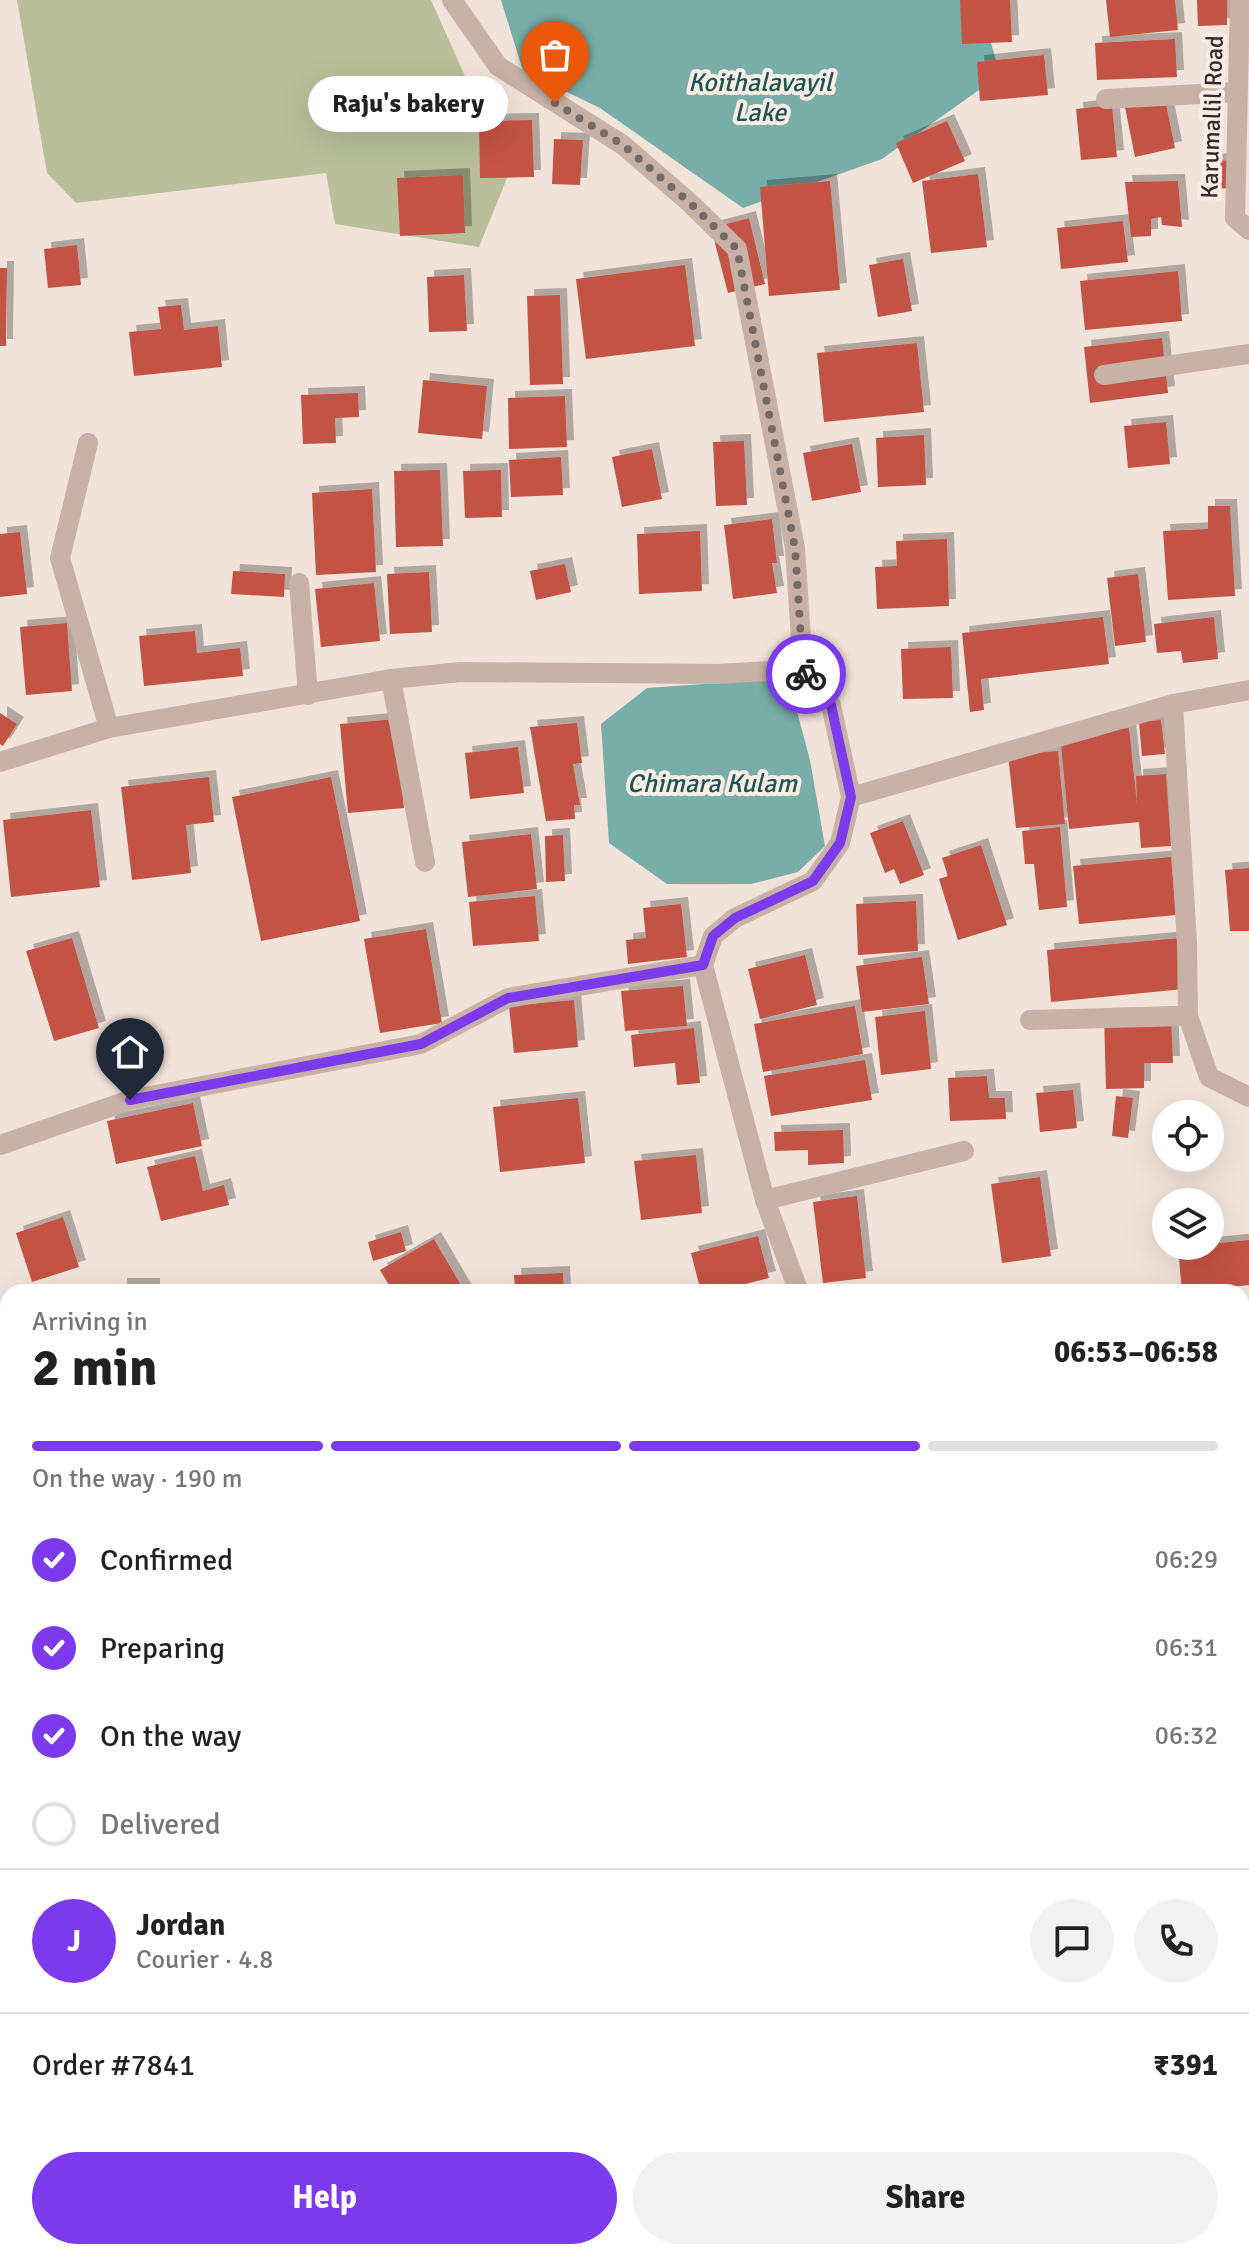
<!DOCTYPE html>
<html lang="en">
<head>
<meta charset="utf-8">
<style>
  :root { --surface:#fff; --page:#f2f2f2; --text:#222; --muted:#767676; --line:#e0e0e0; --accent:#7c3aed }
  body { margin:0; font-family:Signika,sans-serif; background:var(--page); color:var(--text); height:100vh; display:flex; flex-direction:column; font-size:30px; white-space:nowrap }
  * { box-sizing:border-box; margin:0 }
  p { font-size:26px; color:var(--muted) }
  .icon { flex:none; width:44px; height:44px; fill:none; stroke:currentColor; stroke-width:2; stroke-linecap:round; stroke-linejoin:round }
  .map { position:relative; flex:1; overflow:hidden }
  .drawer { position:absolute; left:0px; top:1284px; width:1250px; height:976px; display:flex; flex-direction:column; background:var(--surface); border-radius:24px 24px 0 0; box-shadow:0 8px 32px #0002 }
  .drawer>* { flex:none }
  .buttons { position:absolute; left:1152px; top:1100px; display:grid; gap:16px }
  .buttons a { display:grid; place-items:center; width:72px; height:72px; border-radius:50%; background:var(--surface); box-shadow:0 8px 32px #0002; font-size:40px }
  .pin { position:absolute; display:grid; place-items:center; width:68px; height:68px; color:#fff; margin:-82px -34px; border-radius:50% 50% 50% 0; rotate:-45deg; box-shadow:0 0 8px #0007 }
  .pin .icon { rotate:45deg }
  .courier { position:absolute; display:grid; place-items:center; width:80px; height:80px; margin:-40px; border:6px solid #7c3aed; border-radius:50%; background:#fff; color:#222; box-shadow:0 2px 10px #0007 }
  .bubble { position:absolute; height:56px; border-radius:28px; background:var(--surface); box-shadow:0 8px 32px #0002; font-size:26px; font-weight:700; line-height:56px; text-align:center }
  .overview em { font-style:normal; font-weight:700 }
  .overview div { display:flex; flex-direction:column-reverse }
  .overview { display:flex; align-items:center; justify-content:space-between; height:136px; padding:0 32px }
  h1 { font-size:52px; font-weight:700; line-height:60px }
  .bar { display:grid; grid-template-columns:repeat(4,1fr); gap:12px 8px; align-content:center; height:96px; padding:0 32px }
  .bar i { height:10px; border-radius:6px; background:var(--line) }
  .bar .current { background:var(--accent) }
  .bar p { grid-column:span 4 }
  .line { display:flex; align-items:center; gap:20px; padding:0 32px; border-top:2px solid var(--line) }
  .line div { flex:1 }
  .round { display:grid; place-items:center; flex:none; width:84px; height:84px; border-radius:42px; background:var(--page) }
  ol { padding:0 32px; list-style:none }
  li { display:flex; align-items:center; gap:24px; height:88px }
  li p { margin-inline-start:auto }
  li .icon { padding:8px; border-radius:50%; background:var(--accent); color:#fff; stroke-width:4 }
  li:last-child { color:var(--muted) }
  li i { width:44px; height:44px; border:4px solid var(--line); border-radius:50% }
  .action { display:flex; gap:16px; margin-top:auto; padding:16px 32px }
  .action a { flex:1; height:92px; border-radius:48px; background:var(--accent); color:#fff; font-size:32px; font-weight:700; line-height:92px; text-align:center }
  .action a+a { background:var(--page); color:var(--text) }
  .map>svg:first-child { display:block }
  .green { fill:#b8bf9a }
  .water { fill:#79ada8 }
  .building { fill:#c35345; filter:url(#shadow) }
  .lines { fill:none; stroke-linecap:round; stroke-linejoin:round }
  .minor { stroke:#c8b1a6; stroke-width:20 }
  .done { stroke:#766a66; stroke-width:8; stroke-dasharray:0 14.4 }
  .route { stroke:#7c3aed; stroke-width:10 }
  .labels { text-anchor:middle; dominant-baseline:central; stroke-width:8; stroke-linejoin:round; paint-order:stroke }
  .street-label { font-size:24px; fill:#342927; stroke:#f9ede6 }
  .water-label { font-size:26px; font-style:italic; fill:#1d5551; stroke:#f9ede6 }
</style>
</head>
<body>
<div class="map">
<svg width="1249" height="2260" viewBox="0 0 1249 2260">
  <defs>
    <filter id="shadow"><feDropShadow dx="7" dy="-7" stdDeviation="0" flood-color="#0004"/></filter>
  </defs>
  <rect width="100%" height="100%" fill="#f1e3da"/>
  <path class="green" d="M17,0H431L477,103L518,151L479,247L335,224L326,173L76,203L47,173Z"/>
  <g class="water">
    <path d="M501,0H979L1000,75L882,159L743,208L600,108L523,71Z"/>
    <path d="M788,678L810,760L825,846L798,872L751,884H667L609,843L601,724L647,688Z"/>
  </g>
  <g class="building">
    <path d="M960,0H1010L1012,42L962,44Z"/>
    <path d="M1106,0H1175L1178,30L1110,37Z"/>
    <path d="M1197,0H1227V25L1198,26Z"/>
    <path d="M1175,39L1177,77L1097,80L1095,43Z"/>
    <path d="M1044,55L1048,95L980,101L977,62Z"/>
    <path d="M1165,99L1175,148L1135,157L1125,107Z"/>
    <path d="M1112,105L1117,157L1081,160L1076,109Z"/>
    <path d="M532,120L534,177L480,178L479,121Z"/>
    <path d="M947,121L965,161L913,183L896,143Z"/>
    <path d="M554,139L583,140L580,185L552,184Z"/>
    <path d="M1234,160V188L1206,189L1205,161Z"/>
    <path d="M978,174L987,247L931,253L922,181Z"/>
    <path d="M463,175L465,233L400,236L397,178Z"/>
    <path d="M830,181L840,290L769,296L760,187Z"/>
    <path d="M1178,181L1182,227L1162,225L1161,217L1151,219V236L1131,237L1125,182Z"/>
    <path d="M749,218L765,284L728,293L711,228Z"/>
    <path d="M1123,221L1128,262L1061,269L1057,228Z"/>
    <path d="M77,245L81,285L48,288L44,249Z"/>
    <path d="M903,259L912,311L878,317L869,265Z"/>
    <path d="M685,265L695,346L586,359L576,279Z"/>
    <path d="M0,268H7L6,346H0Z"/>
    <path d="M1178,271L1182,321L1085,330L1080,281Z"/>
    <path d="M464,275L467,331L429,332L427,277Z"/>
    <path d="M560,295L563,384L530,385L527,296Z"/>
    <path d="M181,305L184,330L218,326L222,367L134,376L129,332L161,329L158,307Z"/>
    <path d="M1162,338L1168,393L1090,403L1084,347Z"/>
    <path d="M917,343L924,412L824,422L817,353Z"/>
    <path d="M423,380L487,386L482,439L418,433Z"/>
    <path d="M358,393L359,417L335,418L336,443L303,444L301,395Z"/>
    <path d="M565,396L567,447L509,449L508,398Z"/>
    <path d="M1166,422L1170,464L1128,468L1124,426Z"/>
    <path d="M924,435L926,485L878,487L876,438Z"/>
    <path d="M744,441L747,505L716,506L713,442Z"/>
    <path d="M852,444L861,492L812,501L803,453Z"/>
    <path d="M652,449L662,499L622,507L612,457Z"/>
    <path d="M561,457L563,495L511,497L509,460Z"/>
    <path d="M440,470L443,546L396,547L394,471Z"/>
    <path d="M501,470L502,517L465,518L463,471Z"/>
    <path d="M372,489L376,572L316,575L312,493Z"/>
    <path d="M1208,506H1230L1235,596L1168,600L1163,531L1208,529Z"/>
    <path d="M772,519L777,563H772L777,593L733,599L724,525Z"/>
    <path d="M700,531L702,591L639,594L637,534Z"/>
    <path d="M20,532L27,594L0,597V534Z"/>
    <path d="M947,539L949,606L877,609L875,567L897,566L896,541Z"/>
    <path d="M565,564L571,592L536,600L530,571Z"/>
    <path d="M233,571L285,574L284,597L231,594Z"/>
    <path d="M429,572L432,632L390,634L387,574Z"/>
    <path d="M1138,574L1146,642L1115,646L1107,578Z"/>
    <path d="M374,583L380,641L321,647L315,589Z"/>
    <path d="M1103,617L1109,664L981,679L984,710L970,712L962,633Z"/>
    <path d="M1214,617L1218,659L1183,663L1181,651L1157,653L1154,624Z"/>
    <path d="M67,623L72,691L26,695L20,627Z"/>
    <path d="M195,631L197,653L240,648L243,676L144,686L139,636Z"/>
    <path d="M951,647L953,698L903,699L901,649Z"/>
    <path d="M0,713L17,724L3,746L0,744Z"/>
    <path d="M395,719L404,808L348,813L340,724Z"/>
    <path d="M1161,720L1165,754L1142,756L1139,722Z"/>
    <path d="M577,723L582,763L573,764L580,805H574L575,819L546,821L530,727Z"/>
    <path d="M1129,728L1137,804L1136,776L1166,774L1171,846L1141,848L1139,822L1069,829L1060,734Z"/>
    <path d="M518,747L524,793L470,799L465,753Z"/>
    <path d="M1058,751L1065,824L1016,828L1008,755Z"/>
    <path d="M209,777L214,822L186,825L191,873L132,880L121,787Z"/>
    <path d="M331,777L360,921L261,941L232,797Z"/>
    <path d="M91,810L100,887L11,897L3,820Z"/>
    <path d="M903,821L924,875L900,884L894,869L885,873L870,833Z"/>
    <path d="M1060,827L1067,907L1039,910L1034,864H1025L1022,831Z"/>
    <path d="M531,834L537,889L468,897L462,842Z"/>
    <path d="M563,835L565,881L546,882L545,836Z"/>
    <path d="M981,845L1007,925L958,940L939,879L948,876L942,858Z"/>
    <path d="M1171,857L1176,915L1079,924L1073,866Z"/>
    <path d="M1249,868V931H1230L1225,870Z"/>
    <path d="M535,896L539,941L473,946L469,902Z"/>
    <path d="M916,901L918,951L858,955L856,904Z"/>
    <path d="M681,904L687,957L628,964L626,940L646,938L643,908Z"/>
    <path d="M426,929L442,1023L380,1033L364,939Z"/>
    <path d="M72,938L99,1028L54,1041L26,951Z"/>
    <path d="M1180,938L1184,989L1051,1002L1047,950Z"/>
    <path d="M805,955L817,1005L760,1019L748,969Z"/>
    <path d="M922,957L929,1004L862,1012L856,966Z"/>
    <path d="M683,986L687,1026L625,1031L621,991Z"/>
    <path d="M574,1000L578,1047L514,1053L509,1006Z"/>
    <path d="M855,1006L863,1054L763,1072L754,1024Z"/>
    <path d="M925,1011L931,1069L881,1075L875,1017Z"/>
    <path d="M1171,1013L1173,1063H1144V1088L1106,1089L1104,1015Z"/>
    <path d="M694,1028L700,1083L677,1085L675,1063L634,1067L631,1035Z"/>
    <path d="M865,1060L872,1100L771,1116L764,1076Z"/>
    <path d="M987,1076L989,1098H1005L1006,1119L950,1121L948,1078Z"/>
    <path d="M1073,1090L1077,1128L1040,1132L1036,1093Z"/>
    <path d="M1116,1096L1133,1098L1128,1138L1112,1136Z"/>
    <path d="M578,1098L585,1163L500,1172L493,1107Z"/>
    <path d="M193,1103L202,1146L116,1164L107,1121Z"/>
    <path d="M843,1130L844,1163L808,1165V1150L775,1151L774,1132Z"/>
    <path d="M696,1155L702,1213L641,1220L634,1161Z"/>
    <path d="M195,1156L203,1191L224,1185L229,1205L161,1221L147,1167Z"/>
    <path d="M1040,1177L1051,1256L1002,1263L991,1184Z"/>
    <path d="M857,1196L866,1278L823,1283L813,1202Z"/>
    <path d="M63,1217L79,1267L32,1282L16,1233Z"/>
    <path d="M401,1232L406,1251L373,1261L368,1242Z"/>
    <path d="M758,1236L769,1278L714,1292H701L691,1253Z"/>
    <path d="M434,1239L465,1292H393L380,1270Z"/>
    <path d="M1249,1240V1285L1182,1292L1178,1247L1210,1246V1244Z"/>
    <path d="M563,1273L564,1292H515L514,1275Z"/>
    <rect x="120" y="1285" width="33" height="7"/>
    <rect x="1242" y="1583" width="7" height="42"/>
    <path d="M8,1888V1959L0,1960V1889Z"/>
    <rect x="1242" y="1950" width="7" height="42"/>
    <path d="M1243,2051H1249V2103H1244Z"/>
    <path d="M1242,2238H1249V2260H1227V2252H1242Z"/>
    <path d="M14,2252H60L61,2257L15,2259Z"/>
    <path d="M570,2252H604L582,2260H573Z"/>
    <path d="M629,2252H661L665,2260H614Z"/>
    <path d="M799,2252H845L846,2260H801Z"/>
    <path d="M1134,2252H1200V2260H1135Z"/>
    <path d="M909,2254V2260H862V2255Z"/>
  </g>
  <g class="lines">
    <g class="minor">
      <path d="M452,0L498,66L623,145L690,203L737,249L795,548L803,669"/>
      <path d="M1240,0L1235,218L1249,230"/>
      <path d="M1106,99L1237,92"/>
      <path d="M1104,375L1249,354"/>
      <path d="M88,443L60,558L109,728"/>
      <path d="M299,583L308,695"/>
      <path d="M391,679L425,862"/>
      <path d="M1173,704L1187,944L1188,1016L1209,1077L1249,1097"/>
      <path d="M0,762L109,728L391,679L461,672L718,674L803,669L831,705L851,797L840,843L813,881L735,918L713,936L703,965L508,998L421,1044L130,1100L0,1145"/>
      <path d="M851,797L1173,704L1249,690"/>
      <path d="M703,965L765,1200L799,1292"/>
      <path d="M1030,1020L1188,1016"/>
      <path d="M765,1200L964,1151"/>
      <path d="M0,1339L8,1351"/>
      <path d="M1242,1752H1249"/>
      <path d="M1242,2145H1249"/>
      <path d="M698,2252L704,2260"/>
      <path d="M1092,2260L1095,2252"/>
    </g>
  </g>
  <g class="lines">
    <path class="done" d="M555,103L623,145L690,203L737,249L795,548L803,669L806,674"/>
    <path class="route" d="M130,1100L421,1044L508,998L703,965L713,936L735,918L813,881L840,843L851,797L831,705L806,674"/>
  </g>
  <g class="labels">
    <g class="street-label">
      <text transform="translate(1212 117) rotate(-88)">Karumallil Road</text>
    </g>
    <g class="water-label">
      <text x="760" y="83">Koithalavayil<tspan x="760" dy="30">Lake</tspan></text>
      <text x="712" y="784">Chimara Kulam</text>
    </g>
  </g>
</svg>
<div class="buttons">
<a><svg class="icon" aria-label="locate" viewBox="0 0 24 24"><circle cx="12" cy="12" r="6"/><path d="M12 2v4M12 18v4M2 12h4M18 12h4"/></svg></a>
<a><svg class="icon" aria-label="layers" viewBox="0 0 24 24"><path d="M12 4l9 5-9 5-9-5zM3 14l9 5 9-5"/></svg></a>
</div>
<div class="pin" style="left:555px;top:103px;background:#ea580c"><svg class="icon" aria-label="bag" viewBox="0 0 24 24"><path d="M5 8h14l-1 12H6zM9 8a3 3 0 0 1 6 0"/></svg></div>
<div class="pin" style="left:130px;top:1100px;background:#1f2937"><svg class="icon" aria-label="home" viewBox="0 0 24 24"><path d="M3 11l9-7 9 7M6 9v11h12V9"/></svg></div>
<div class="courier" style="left:806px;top:674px"><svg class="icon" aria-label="bike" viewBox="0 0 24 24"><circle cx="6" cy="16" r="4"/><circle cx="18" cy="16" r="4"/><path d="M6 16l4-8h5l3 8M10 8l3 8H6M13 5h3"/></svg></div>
<div class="bubble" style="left:308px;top:76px;width:200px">Raju's bakery</div>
<section class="drawer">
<div class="overview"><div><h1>2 min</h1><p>Arriving in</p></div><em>06:53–06:58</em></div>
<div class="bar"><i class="current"></i><i class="current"></i><i class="current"></i><i></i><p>On the way · 190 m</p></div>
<ol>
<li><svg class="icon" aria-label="check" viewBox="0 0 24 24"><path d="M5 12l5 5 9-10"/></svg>Confirmed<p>06:29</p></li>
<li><svg class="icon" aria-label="check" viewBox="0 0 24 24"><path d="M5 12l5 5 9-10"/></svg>Preparing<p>06:31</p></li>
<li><svg class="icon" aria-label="check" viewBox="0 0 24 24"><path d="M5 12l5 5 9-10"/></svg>On the way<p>06:32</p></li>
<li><i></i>Delivered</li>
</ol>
<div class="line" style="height:144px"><b class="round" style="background:var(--accent);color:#fff">J</b><div><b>Jordan</b><p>Courier · 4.8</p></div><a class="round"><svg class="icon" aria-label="chat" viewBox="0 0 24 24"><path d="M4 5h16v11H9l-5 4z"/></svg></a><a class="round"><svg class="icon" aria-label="phone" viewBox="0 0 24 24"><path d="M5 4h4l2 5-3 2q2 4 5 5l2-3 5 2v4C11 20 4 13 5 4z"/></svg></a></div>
<div class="line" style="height:104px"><div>Order #7841</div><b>₹391</b></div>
<div class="action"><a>Help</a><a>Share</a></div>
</section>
</div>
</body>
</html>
